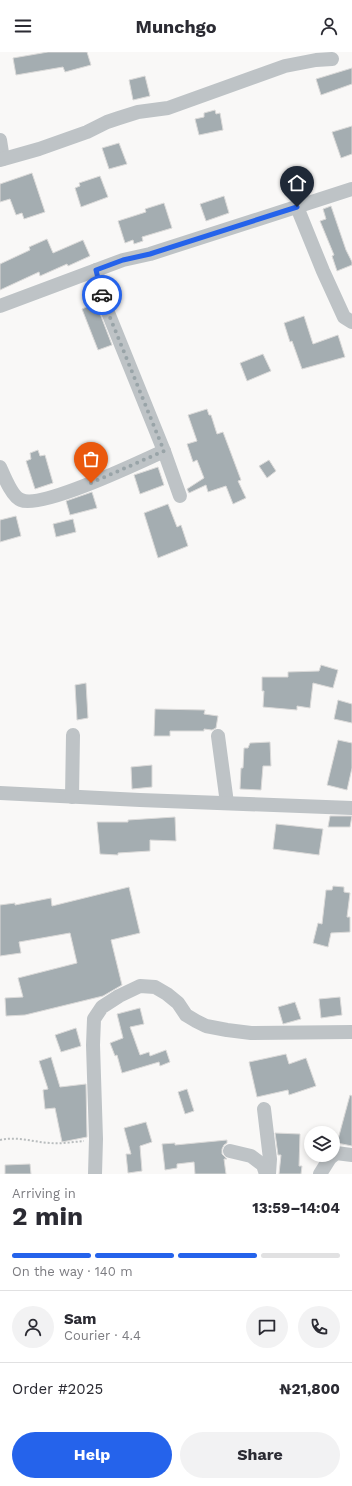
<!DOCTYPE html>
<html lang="en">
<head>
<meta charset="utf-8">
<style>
  :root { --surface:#fff; --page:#f2f2f3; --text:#2b2b33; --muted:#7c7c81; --line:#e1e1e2; --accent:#2563eb }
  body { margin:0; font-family:"Work Sans",sans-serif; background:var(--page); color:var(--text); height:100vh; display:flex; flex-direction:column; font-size:15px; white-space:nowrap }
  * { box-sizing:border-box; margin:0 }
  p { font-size:13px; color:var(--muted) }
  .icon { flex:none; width:22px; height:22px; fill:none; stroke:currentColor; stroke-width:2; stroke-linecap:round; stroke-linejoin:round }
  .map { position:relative; height:1122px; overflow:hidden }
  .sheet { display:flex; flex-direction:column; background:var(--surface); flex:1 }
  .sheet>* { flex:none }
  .buttons { position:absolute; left:304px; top:1074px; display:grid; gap:8px }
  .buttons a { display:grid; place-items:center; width:36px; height:36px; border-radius:50%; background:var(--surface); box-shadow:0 2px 6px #0003; font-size:20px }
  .pin { position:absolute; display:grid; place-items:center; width:34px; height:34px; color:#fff; margin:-41px -17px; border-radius:50% 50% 50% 0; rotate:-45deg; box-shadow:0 0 4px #0007 }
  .pin .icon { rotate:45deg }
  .courier { position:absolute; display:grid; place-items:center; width:40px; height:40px; margin:-20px; border:3px solid #2563eb; border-radius:50%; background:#fff; color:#222; box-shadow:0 1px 5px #0007 }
  .summary em { font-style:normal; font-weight:700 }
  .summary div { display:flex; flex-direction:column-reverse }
  .summary { display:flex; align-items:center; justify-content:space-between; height:68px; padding:0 12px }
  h1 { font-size:26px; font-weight:700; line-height:30px }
  .bar { display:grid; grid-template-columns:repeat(4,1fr); gap:6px 4px; align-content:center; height:48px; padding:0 12px }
  .bar i { height:5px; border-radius:3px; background:var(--line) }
  .bar .active { background:var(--accent) }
  .bar p { grid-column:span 4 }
  .line { display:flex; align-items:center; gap:10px; padding:0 12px; border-top:1px solid var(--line) }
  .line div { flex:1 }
  .round { display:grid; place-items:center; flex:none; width:42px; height:42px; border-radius:21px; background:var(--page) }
  .button { display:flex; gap:8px; margin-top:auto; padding:8px 12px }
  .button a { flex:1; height:46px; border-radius:24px; background:var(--accent); color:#fff; font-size:16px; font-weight:700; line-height:46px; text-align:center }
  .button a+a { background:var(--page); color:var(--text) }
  header { display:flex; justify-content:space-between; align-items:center; height:52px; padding:0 12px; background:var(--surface); font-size:18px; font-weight:700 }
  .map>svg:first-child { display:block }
  .building { fill:#a4adb1; stroke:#dbdad9 }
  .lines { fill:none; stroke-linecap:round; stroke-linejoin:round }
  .path { stroke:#b9bdbe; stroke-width:2; stroke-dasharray:2 2; stroke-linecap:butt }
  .minor { stroke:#bec3c6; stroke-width:14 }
  .done { stroke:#99a4a8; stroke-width:4; stroke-dasharray:0 7.2 }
  .route { stroke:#2563eb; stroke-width:5 }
</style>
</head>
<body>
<header><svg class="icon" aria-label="menu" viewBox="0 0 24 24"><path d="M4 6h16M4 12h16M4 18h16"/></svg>Munchgo<svg class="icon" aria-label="person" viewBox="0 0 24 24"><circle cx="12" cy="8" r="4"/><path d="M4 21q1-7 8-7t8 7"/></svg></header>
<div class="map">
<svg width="352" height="1122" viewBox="0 0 352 1122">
  <rect width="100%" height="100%" fill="#f9f8f7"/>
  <g class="building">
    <path d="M48,0H87L91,13L65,20L63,15L16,23L13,6Z"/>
    <path d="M352,16V32L321,43L316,27Z"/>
    <path d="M145,24L150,44L133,48L129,28Z"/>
    <path d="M215,58L216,62L220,61L223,78L199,83L195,67L204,65V61Z"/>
    <path d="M352,74V102L341,106L332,80Z"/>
    <path d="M119,91L127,112L109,117L102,96Z"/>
    <path d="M32,121L45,160L24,167L22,161L16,163L10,147L0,150V132Z"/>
    <path d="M100,124L108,145L81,155L75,136L80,134L79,131Z"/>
    <path d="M224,144L229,161L206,169L200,152Z"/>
    <path d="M164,151L172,176L142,185L143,189L134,192L133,188L125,191L118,169L146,160L145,157Z"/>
    <path d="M331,154L346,198L352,210V213L337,219L332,204L334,203L320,169L326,167L323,157Z"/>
    <path d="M47,187L53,201L83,188L90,204L68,214L67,212L40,224L39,220L0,238V212L30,198L29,195Z"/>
    <path d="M96,251L112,293L98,298L82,257Z"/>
    <path d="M304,264L313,292L338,283L345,305L302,317L292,289L290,290L284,271Z"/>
    <path d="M263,302L271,319L247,329L240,311Z"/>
    <path d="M207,357L209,363H211L217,382L223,380L241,428L238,429L246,446L233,452L226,434L208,440L206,433L189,441L187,437L204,426L197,408L193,410L187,392L197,389L188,363Z"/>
    <path d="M38,398L40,404L45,403L53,431L35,437L26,409L31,407L30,401Z"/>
    <path d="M269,408L276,419L267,426L259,414Z"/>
    <path d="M158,415L164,433L140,442L134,423Z"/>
    <path d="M92,440L97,456L70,463L66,449Z"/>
    <path d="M168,452L177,475L181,473L188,494L158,506L144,461Z"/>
    <path d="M16,464L21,484L0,490V468Z"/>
    <path d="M73,467L76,480L56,485L53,472Z"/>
    <path d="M321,613L338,618L333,636L313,631L310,656L297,654V658L263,655L264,639H262V625H288V620L319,619Z"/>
    <path d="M86,631L88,666L77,668L75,633Z"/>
    <path d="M338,648L352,652V671L334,667Z"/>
    <path d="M155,657L205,658L204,662L218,664L216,676L212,678L204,677V679H170V684H154Z"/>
    <path d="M338,688L352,691V716L347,738L327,733Z"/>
    <path d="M270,690L271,714H263L261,738L240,737L241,716H243L244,696H248L250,691Z"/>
    <path d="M152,713V735L132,737L131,715Z"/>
    <path d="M330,764H352L350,775H328Z"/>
    <path d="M175,765L176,789L150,788V799L118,801V803L100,802L97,770H128V768Z"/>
    <path d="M276,772L323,777L319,803L273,797Z"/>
    <path d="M333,834L344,835V840L350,841L347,865H350V880L331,881L328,895L313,891L318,871L322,872L326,838H332Z"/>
    <path d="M129,835L140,881L111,888L122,933L103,944L25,963L6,964L5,946L23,945L18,926L77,911L70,881L19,890L21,901L0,904V853L15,851V853L51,846L52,854Z"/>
    <path d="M340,945L342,963L321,966L319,947Z"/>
    <path d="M295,950L301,967L283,972L278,955Z"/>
    <path d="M140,956L144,972L130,975L140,1003L149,1000L150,1004L166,998L170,1010L160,1014L159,1010L122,1021L117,1003L115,1004L110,991L123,986L117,962Z"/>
    <path d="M76,976L81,994L61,1000L55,983Z"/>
    <path d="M286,1002L289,1012L306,1006L316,1034L289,1043L288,1038L257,1045L249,1010Z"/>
    <path d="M51,1005L60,1035L86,1032L87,1085L62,1090L55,1056L45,1057L43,1038L48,1037L39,1009Z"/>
    <path d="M187,1037L194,1059L185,1062L178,1040Z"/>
    <path d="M350,1043L352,1044V1094L337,1091Z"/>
    <path d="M146,1070L152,1090L140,1094L142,1119L128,1121L126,1102H131L124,1076Z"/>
    <path d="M275,1081L300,1082L299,1114H302L301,1122H279L281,1103H278Z"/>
    <path d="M227,1088V1091L224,1093L222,1097V1102L227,1107H224L226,1122H195L194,1110L177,1112V1116L165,1118L162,1092L175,1091V1093Z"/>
    <path d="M30,1112L31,1122H5V1113Z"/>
  </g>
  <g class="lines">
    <path class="path" d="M0,1088C17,1084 33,1090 50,1091C61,1092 73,1090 84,1089"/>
    <g class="minor">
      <path d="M0,88L3,107"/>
      <path d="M0,108L39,97L87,80L107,70L119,66L138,60L168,56L285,14L316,8L332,7"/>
      <path d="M297,155L323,219L344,265L352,270"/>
      <path d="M96,218L105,253L164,399L180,444"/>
      <path d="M0,254L123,208L150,202L352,137"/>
      <path d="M0,415C4,424 12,445 21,448C42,457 140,410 164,399"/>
      <path d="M218,684L227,751"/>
      <path d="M0,741L140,748L352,756"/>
      <path d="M72,745L73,683"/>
      <path d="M264,1057L270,1107L269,1122"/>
      <path d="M230,1099L251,1104L263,1113L266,1122"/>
      <path d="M95,1122L96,1087L93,993L94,967L102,955L119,944L140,934L155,935L167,942L178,951L186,963L196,969L206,974L227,978L251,981L352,980"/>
      <path d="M320,1122L330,1106L336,1101L352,1103"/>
    </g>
  </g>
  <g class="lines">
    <path class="done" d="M91,431L164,399L105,253L102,243"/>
    <path class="route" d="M102,243L96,218L123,208L150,202L297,155"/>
  </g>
</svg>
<div class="buttons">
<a><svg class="icon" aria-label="layers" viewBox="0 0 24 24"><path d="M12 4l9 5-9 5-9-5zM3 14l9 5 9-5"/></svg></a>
</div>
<div class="pin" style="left:91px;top:431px;background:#ea580c"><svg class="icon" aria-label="bag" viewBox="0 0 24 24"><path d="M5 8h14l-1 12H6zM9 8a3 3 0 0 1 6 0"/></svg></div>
<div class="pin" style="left:297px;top:155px;background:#1f2937"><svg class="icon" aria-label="home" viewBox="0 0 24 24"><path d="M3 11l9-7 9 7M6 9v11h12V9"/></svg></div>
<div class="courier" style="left:102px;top:243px"><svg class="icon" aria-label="car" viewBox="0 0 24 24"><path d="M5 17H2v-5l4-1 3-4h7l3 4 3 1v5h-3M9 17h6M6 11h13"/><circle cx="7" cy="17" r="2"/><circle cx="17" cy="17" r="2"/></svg></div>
</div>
<section class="sheet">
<div class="summary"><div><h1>2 min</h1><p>Arriving in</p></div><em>13:59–14:04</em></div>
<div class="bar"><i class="active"></i><i class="active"></i><i class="active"></i><i></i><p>On the way · 140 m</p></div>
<div class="line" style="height:72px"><a class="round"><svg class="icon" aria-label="person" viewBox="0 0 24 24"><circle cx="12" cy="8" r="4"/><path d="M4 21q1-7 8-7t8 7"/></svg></a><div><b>Sam</b><p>Courier · 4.4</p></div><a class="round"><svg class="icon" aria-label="chat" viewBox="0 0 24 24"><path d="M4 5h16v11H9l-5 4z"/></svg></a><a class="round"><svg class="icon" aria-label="phone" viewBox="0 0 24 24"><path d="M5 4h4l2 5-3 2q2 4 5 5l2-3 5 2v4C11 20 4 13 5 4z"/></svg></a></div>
<div class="line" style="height:52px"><div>Order #2025</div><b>₦21,800</b></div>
<div class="button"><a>Help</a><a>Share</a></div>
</section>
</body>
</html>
